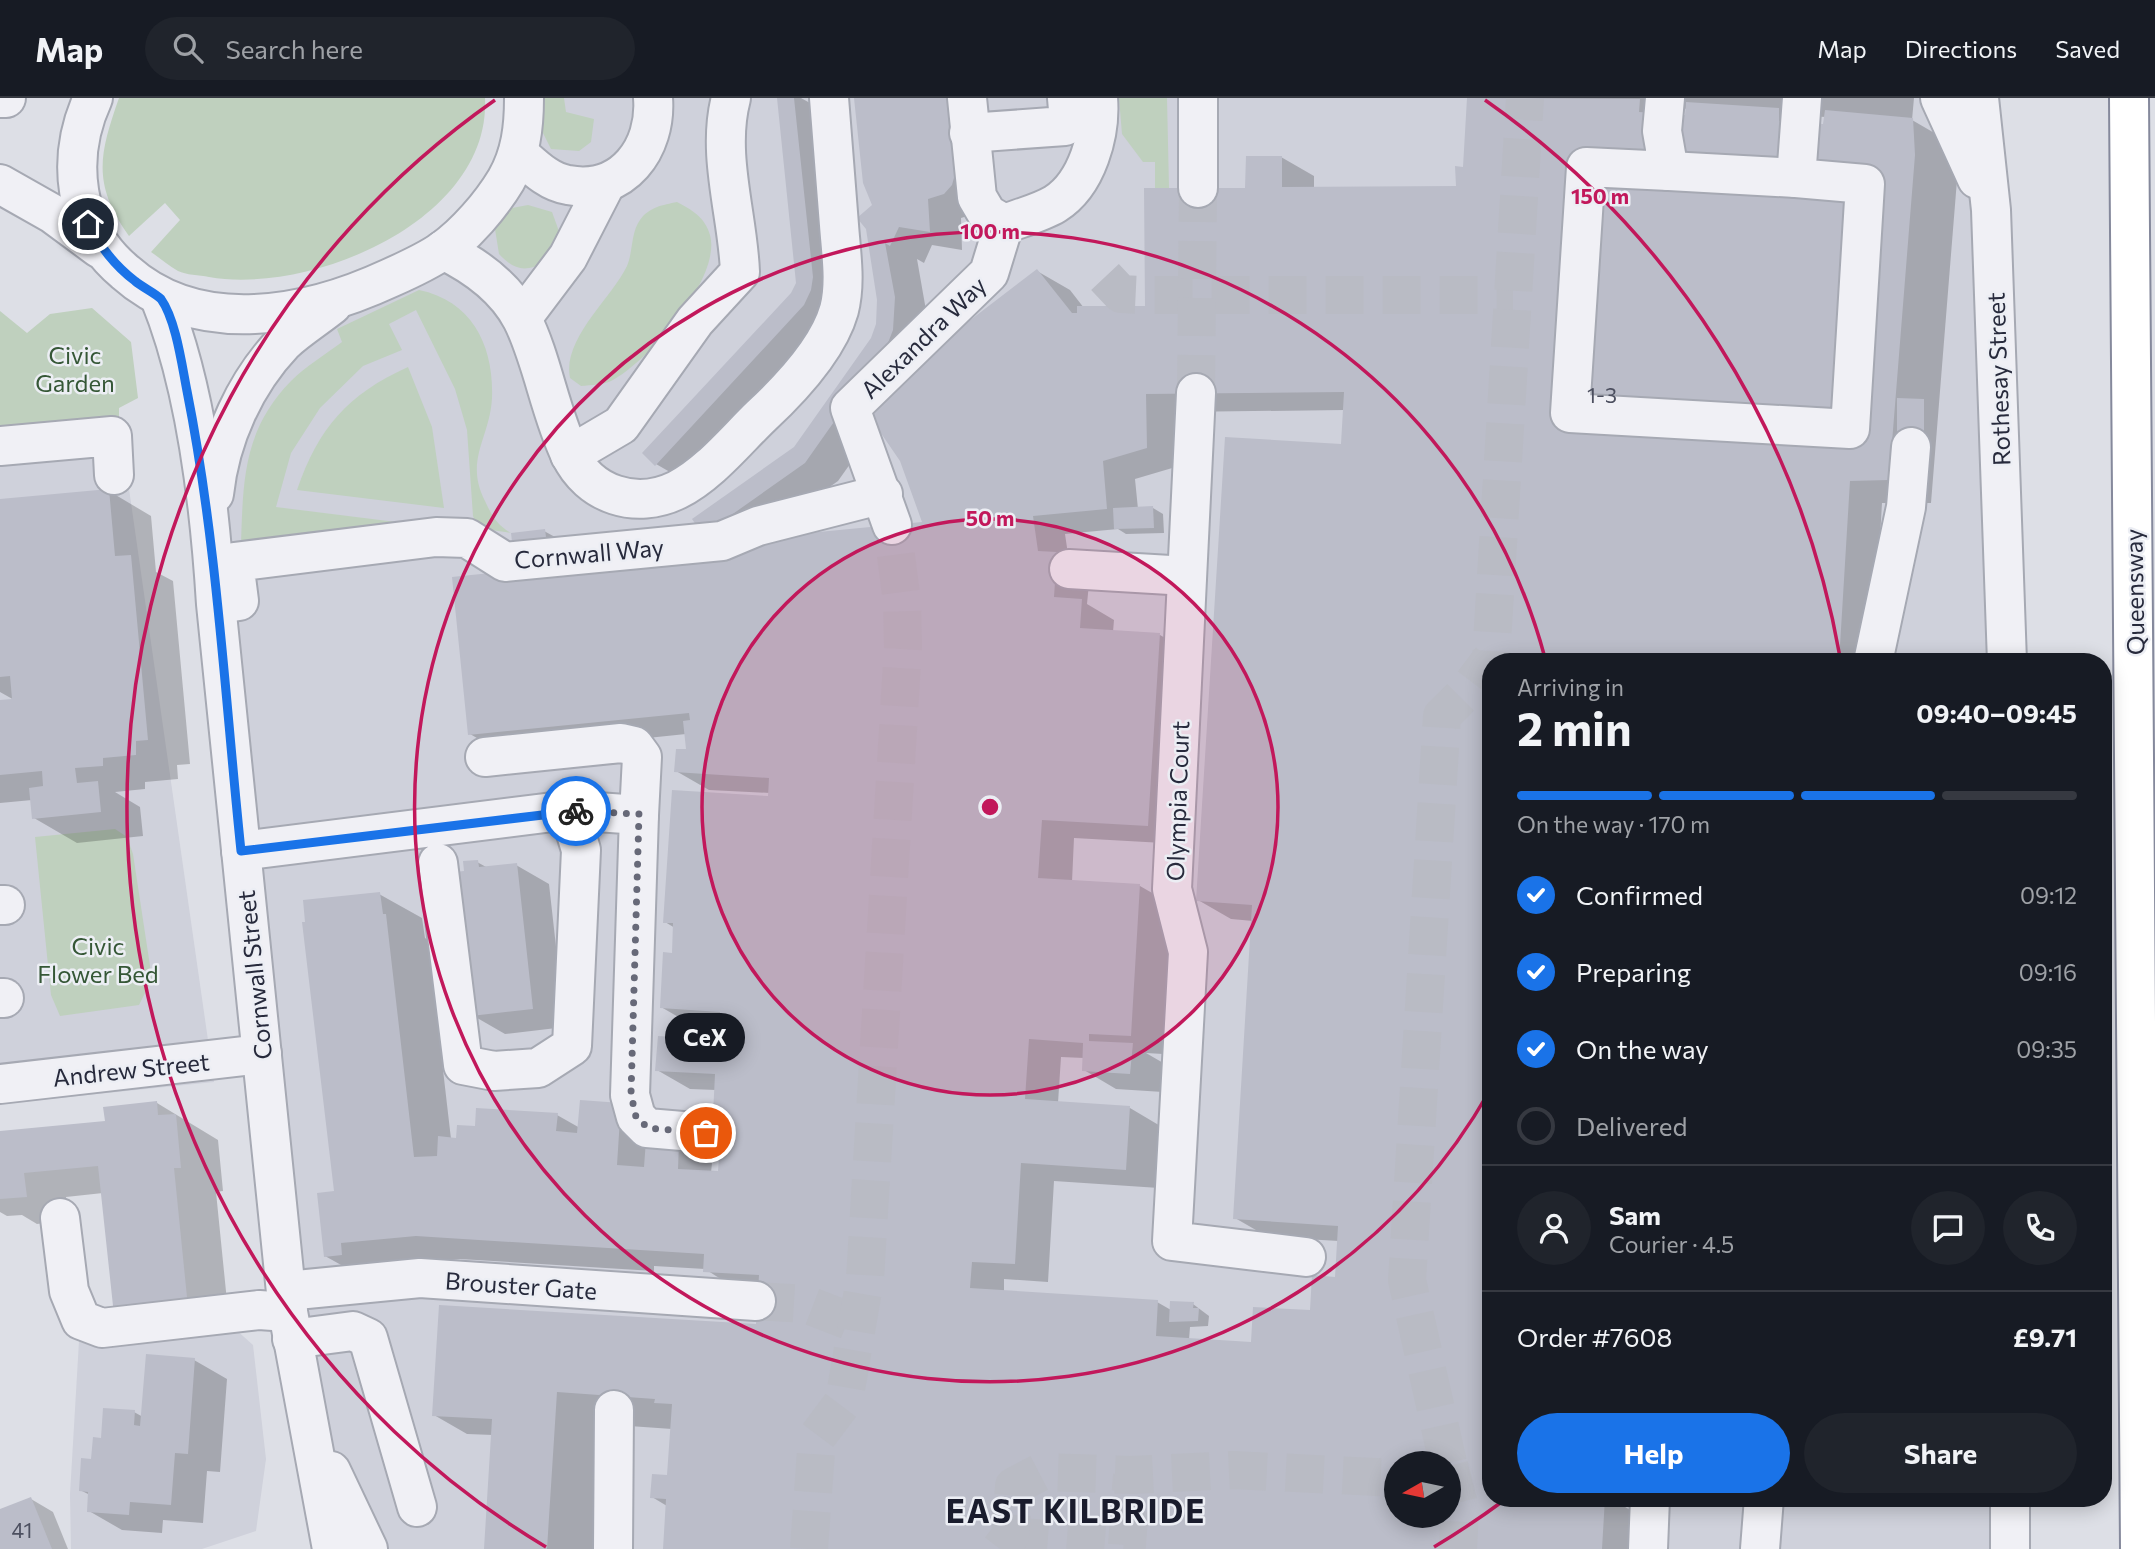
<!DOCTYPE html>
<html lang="en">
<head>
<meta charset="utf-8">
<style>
  :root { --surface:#171b24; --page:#20242c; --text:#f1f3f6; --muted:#9ea1a6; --line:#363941; --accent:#1a73e8 }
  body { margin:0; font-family:Commissioner,sans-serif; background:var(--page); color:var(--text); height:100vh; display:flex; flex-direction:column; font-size:26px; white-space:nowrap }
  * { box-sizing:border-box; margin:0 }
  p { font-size:23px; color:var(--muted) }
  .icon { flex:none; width:38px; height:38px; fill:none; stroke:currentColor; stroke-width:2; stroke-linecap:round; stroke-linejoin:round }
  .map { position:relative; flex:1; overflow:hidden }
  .panel { position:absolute; left:1482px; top:555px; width:630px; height:854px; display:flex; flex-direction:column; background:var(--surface); border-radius:28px; box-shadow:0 4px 18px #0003 }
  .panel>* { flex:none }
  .needle { width:46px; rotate:261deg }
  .buttons { position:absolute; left:1384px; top:1353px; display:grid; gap:14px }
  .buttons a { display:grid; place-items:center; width:77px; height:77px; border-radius:50%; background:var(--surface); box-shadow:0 4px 18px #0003; font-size:35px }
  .pin { position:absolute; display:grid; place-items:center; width:60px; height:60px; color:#fff; margin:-30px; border:4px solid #fff; border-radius:50%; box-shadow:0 2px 7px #0007 }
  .courier { position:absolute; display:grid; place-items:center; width:70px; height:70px; margin:-35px; border:5px solid #1a73e8; border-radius:50%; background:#fff; color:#222; box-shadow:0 2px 9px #0007 }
  .bubble { position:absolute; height:49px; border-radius:24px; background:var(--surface); box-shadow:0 4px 18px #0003; font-size:23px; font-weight:700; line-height:49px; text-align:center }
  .overview em { font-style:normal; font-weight:700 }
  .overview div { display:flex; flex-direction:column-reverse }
  .overview { display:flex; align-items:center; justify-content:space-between; height:119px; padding:0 35px }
  h1 { font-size:46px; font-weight:700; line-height:52px }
  .bar { display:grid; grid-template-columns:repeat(4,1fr); gap:10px 7px; align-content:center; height:84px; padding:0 35px }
  .bar i { height:9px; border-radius:5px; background:var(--line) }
  .bar .active { background:var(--accent) }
  .bar p { grid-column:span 4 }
  .line { display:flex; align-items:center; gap:18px; padding:0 35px; border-top:2px solid var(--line) }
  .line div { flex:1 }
  .round { display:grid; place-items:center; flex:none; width:74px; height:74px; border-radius:37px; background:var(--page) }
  ol { padding:0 35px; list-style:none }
  li { display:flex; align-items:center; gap:21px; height:77px }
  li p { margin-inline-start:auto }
  li .icon { padding:7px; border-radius:50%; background:var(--accent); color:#fff; stroke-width:4 }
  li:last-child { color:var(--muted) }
  li i { width:38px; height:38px; border:4px solid var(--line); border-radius:50% }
  .button { display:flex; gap:14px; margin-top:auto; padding:14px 35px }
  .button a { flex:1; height:80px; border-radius:42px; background:var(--accent); color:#fff; font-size:28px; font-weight:700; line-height:80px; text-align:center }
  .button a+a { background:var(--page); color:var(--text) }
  header { display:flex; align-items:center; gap:42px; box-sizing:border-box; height:98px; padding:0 35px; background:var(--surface); border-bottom:2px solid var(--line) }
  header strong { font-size:33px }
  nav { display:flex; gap:38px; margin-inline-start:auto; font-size:24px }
  .search { width:490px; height:63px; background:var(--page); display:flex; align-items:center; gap:18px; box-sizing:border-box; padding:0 24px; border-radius:38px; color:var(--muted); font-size:26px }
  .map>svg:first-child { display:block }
  .built { fill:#cfd1db; fill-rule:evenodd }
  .green { fill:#bfd0be }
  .shadow { fill:#0003; fill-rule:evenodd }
  .building { fill:#bbbdc9; fill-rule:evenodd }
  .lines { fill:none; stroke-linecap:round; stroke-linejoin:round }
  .minor-tunnel { stroke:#b9bbc4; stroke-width:38; stroke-dasharray:38 19; stroke-linecap:butt }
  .minor-casing { stroke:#a6a9b3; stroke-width:42 }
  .highway-casing { stroke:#85899c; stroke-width:42 }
  .minor { stroke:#f0f0f5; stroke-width:38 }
  .highway { stroke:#fff; stroke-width:38 }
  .done { stroke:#676978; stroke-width:7; stroke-dasharray:0 12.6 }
  .route { stroke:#1a73e8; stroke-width:9 }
  .ring { fill:none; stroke:#c2185b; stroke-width:3.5 }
  .labels { text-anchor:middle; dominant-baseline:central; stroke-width:5; stroke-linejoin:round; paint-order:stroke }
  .number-label { font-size:21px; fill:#4c4f5f }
  .street-label { font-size:24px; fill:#272a3c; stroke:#eceef4 }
  .park-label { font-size:24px; fill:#355736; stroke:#eceef4 }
  .district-label { font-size:32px; font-weight:bold; letter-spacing:2px; fill:#1a1c2d; stroke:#eceef4 }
  .centre { fill:#c2185b; stroke:#eceef4; stroke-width:3.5 }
  .ring-label { font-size:21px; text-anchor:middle; font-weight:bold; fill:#c2185b; stroke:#eceef4; stroke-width:5; stroke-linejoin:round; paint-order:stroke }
</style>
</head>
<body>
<header>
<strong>Map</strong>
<div class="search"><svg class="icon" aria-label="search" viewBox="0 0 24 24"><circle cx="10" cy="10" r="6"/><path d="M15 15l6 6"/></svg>Search here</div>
<nav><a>Map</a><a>Directions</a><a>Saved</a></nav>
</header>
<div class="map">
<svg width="2155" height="1451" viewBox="0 0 2155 1451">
  <rect width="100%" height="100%" fill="#dddfe6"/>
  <g class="built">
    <path d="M524,0H1979L2007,563L1491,564V1400H2010V1451H368L308,1324L211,429L255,283L468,129ZM1396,1365H1449V1418H1396Z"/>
    <path d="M119,321L214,984L0,1006V334Z"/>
    <path d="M234,1230L253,1247L266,1361L256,1433L202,1451H71L70,1396L79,1243Z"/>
  </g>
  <g class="green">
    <path d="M119,0H485C491,122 311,197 209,179C199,177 186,177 178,173C169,168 160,160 151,154L180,122L165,105L129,138C92,86 99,57 119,0Z"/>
    <path d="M543,0H564L566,14L594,21L591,44L579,53L551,51L541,31Z"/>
    <path d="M1119,0H1167L1169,90H1155V64H1143L1122,36Z"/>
    <path d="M677,104C692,112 705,119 710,137C722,180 648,263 613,282C604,287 591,287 581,288L570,280C562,241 611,201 627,168C633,154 631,134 640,122C649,109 663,107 677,104Z"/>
    <path d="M528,107L552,114L560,136L546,164C525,174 515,173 499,156L495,131L512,110Z"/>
    <path d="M419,192C473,203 494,249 492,300C490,340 464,362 485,403C492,418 497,427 511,435L478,430L473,418L467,332L455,291L416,212L389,226L402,252L363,268L320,310L291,355L276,409L420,427L241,447C243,383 243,332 291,283C306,268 326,256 342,244L337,231Z"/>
    <path d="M92,210L131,244L138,300L119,310V321L0,334V213L27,235L50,216Z"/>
    <path d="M408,269L432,329L444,410L297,392C318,330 348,296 408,269Z"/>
    <path d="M115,731L127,739L133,756L152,881L139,907L60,918L51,897L35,739Z"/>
  </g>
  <g class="shadow">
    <path d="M779,0H801L826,14L846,199L689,385L656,366L793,196L797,186Z"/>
    <path d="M856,0H976L977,115L961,120L962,152L932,147L924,165L917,161L927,218L921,262L1037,173L1070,192L1084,210L1147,209L1247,91L1281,59L1314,78V91L1458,90L1464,71L1469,0H1914L1912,22L1955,47L1957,82L1931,405H1882L1873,564H1491V1400H1621L1620,1406L1637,1416L1635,1451H665L667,1408L652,1399L669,1379L672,1331L615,1327L608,1451H486L493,1337L467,1336L434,1317L758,1228L760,1193L738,1192L705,1171L654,1168V1173L460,1161L383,1169L368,1182L325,1158L379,796L422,820L425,840L428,842L451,1041H457L476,1030L557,1017L580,1030L581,1004L679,1046L712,1065L711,1075H720L723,1020L715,1016L716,992L690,991L657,972L719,944L720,929L694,928L661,909L673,857L675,830L665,824L770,700V695L709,692L676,673L688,653L686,636L503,655L470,636L732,453L704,436L796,350L872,241L878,226L874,107ZM1649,8L1688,11L1687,19ZM1788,17L1826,19L1825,27ZM1345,312L1342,348L1198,802L1231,821L1253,823L1235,1120L1268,1139L1339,1143L1337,1180L1311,1214L1252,1246L1189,1242L1190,1229L1208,1228L1209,1218L1193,1206L1171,1212L1157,1204L1004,1194V1181L1048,1184L1054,1083L1159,1090L1162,1029L1130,1010L1058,1005L1061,959L1084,960V972L1116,991L1163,994L1165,966L1146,955L1163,956L1173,807L1140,788L1072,784L1074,740L1181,746L1193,556L1160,537L1113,534L1114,522L1087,506L1090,475L1069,463L1065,436L1118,431L1126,436L1164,435L1163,416L1153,410L1138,411L1135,381L1179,368L1178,314ZM877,328L901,363L925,425L741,452L838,383ZM1396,1365H1449V1418H1396Z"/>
    <path d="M109,393L151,418L156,474L173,483L190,666L177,667L178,681L145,684V691L115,694L140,709L143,738L77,745L34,720L32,702L0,705V604L16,603L0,594V403Z"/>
    <path d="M544,433L555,439L557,453L513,437Z"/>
    <path d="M477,764L488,770L516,767L549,786L565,929L505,936L472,917L466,775Z"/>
    <path d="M157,1005L218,1042L223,1093L216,1094L230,1233L158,1240L103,1095L66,1099L69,1122L37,1126L22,1117L7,1118L0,1114V1035L107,1024Z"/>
    <path d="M194,1262L227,1281L220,1374L207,1373L203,1425L163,1422L162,1435L122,1432L89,1413L90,1397L80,1392L93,1362L102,1342L134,1314L143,1319Z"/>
    <path d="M31,1401L53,1414L68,1451H0V1413Z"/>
  </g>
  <g class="building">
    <path d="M777,0H794L813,179L811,192L804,207L655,368L642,355L791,195L796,185Z"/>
    <path d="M854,0H947L955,76L952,87L944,96L928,101L930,134L899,129L890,148L885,145L895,199L893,232L886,250L805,365L703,437L692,421L794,349L871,240L876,226L877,202L866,131L857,120L872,107L863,85Z"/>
    <path d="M1467,0L1640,1L1639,14L1685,17L1686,4L1779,10V23L1823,26L1825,12L1913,20L1915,57L1889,382L1850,383L1839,564H1491V1400H1605L1602,1451H663L666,1401L650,1400L652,1376L667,1377L672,1306L654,1305L655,1301L557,1294L547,1451H484L492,1321L432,1318L439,1207L756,1226L759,1177L703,1174L704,1156L416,1138L341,1145L342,1157L324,1159L317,1095L334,1093L302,824H305L303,802L380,794L383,816H386L414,1059L437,1058L438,1038L456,1040L457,1027L475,1028L476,1010L558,1015L556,1033L577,1035L580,1002L621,1005L617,1067L644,1069L646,1042L679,1044L678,1071L718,1073L722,1017H713L715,976L655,973L658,938L718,942L720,914L660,910L663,854L672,855L673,825H663L672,692L768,698L769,680L674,674L676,651H686L683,623L690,622L689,615L468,637L452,479L767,447V439L922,424L900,363L874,325L857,309L1037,171L1072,215H1077V208H1145L1144,90H1245L1246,58H1282V89L1456,88L1455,68L1463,69ZM1344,294L1341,346L1225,339L1196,803L1252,807L1233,1121L1338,1128L1335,1179L1312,1177L1310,1212L1253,1209L1251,1244L1156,1238L1158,1202L970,1190L972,1164L1015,1166L1021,1065L1126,1072L1130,1008L1025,1001L1029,941L1083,945L1082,973L1130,976L1133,945L1089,943V936L1131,938L1140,786L1038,780L1042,722L1148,728L1160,535L1080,530L1082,501L1054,499L1057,454L1038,453L1033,418L1107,411L1103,363L1147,350L1146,296ZM1396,1365H1449V1418H1396Z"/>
    <path d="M1897,300L1924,301V336H1897Z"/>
    <path d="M109,391L115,458L131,457L148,642L136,643V657L103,660V668L75,670L77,685L98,683L101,714L32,721L29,690L43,688L42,673L0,677V602L12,601L10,578L0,579V401Z"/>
    <path d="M1153,408L1154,430L1114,431L1113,410Z"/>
    <path d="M545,431L547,447L513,452L511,435Z"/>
    <path d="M478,762L479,769L517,765L533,911L471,918L455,774L464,773L463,763Z"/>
    <path d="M157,1003L158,1017L176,1016L181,1070H174L188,1209L114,1217L98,1068L24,1075L27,1099L0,1101V1033L105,1023L103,1009Z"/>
    <path d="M1170,1203L1194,1204L1193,1210H1199L1198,1223L1169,1224Z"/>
    <path d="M146,1256L195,1260L188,1356L175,1355L171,1407L130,1404L129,1417L87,1414L88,1394L79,1393L81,1360L91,1361L93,1339L101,1340L103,1310L135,1312L134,1327L140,1328Z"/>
    <path d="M31,1399L52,1451H0V1411Z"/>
  </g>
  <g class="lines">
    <g class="minor-tunnel">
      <path d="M1105,179L1121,196L1142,197H1513"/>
      <path d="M1196,295L1198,90"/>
      <path d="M756,1203L805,1206L857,1226"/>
      <path d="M1448,1365L1407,1182L1442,618L1467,593L1491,561L1525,0"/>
      <path d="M1449,1368L1460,1411L1458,1451"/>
      <path d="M1010,1438L1127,1447L1132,1377"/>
      <path d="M809,1451L817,1339L844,1303L865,1181L903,548L902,504L892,427"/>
      <path d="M1000,1451L1010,1438L1014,1388L1041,1374L1132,1377L1233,1372L1396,1380"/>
    </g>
    <g class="minor-casing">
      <g id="minor">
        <path d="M0,0H6"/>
        <path d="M93,0C75,39 72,77 85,118C93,140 107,159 125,174C199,240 308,218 390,180C408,172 426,164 442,153C466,136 491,107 506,82C521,56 524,29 524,0"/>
        <path d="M967,0L977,99L987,116L1004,126C1020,120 1040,115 1055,106C1087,86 1101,36 1098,0"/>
        <path d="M1665,0L1662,33L1669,73L1586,69L1570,315L1850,331L1865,86L1796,80L1802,0"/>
        <path d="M1940,0L1977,81"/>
        <path d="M1979,0L1991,112L2007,564"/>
        <path d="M969,35L1065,28L1069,23L1067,0"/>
        <path d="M518,55C533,68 548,84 568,87C623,97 657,50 653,0"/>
        <path d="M1669,73L1796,80"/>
        <path d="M0,86L53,116L99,150"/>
        <path d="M1198,90V0"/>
        <path d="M443,152C474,167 505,189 522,221C542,260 550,315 570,356C589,397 636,412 677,392C709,376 736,342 761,318C790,291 828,251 839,212C846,185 841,155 839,127C836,85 832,42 829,0"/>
        <path d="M160,200C197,291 210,409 216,506L288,1214L332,1451"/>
        <path d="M522,220L568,159L606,85"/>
        <path d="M1196,295L1172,791L1188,854L1172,1143L1306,1159"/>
        <path d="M0,348L112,338L114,377"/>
        <path d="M570,357L621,327L695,223L740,174C738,118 716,56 731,0"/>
        <path d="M214,396C220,340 245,285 284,244C298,231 317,219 332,207"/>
        <path d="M892,427L850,310L989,175L1004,126"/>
        <path d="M1069,471L1187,478"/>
        <path d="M232,504L239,503L234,464L436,439L467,440L505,464L722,443L758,428L883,396"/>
        <path d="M1873,564L1906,409L1911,349"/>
        <path d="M485,659L621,645L634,648L642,659L639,717"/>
        <path d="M569,712L639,717L630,997L636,1019L647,1030L706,1035"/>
        <path d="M241,753L569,712L581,752L572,948L538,970L494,973L463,967L438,765"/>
        <path d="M0,807H5"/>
        <path d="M0,900H4"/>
        <path d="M0,986L262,956"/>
        <path d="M60,1120L69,1193L81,1222L102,1230L259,1212L288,1214"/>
        <path d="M286,1193L420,1180L756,1203"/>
        <path d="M292,1241L353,1233L368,1240L417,1409"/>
        <path d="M331,1373L368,1451"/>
        <path d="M613,1451L614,1312"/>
        <path d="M1648,1451L1650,1400"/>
        <path d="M1760,1451L1764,1400"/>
        <path d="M2010,1451V1400"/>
      </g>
    </g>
    <g class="highway-casing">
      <path id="highway" d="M2129,0L2140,1451"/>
    </g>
    <use href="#minor" class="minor"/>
    <use href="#highway" class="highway"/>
  </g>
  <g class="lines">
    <path class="done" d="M576,713L639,716L631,996L636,1019L648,1030L706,1035"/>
    <path class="route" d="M88,126C101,149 114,167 135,183C142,189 155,195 161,201C176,222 182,268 187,293C217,444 225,600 241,753L576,713"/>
  </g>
  <circle cx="990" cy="709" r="288" fill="#c2185b" fill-opacity=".12"/>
  <g class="ring">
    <circle cx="990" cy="709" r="288"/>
    <path d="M1490 992A575 575 0 1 1 1545 560"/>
    <path d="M1503 1403A863 863 0 0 1 1434 1449M546 1449A863 863 0 0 1 495 2M1485 2A863 863 0 0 1 1840 559"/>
  </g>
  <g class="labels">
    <g class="number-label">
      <text x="1602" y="296">1-3</text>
      <text x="22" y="1431">41</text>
    </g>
    <g class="street-label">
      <text transform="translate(923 239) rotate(-44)">Alexandra Way</text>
      <text transform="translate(1998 281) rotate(-92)">Rothesay Street</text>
      <text transform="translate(589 455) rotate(-5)">Cornwall Way</text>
      <text transform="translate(2134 494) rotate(-91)">Queensway</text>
      <text transform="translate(1177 703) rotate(-88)">Olympia Court</text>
      <text transform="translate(254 877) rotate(-96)">Cornwall Street</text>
      <text transform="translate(131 971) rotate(-6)">Andrew Street</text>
      <text transform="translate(521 1187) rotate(4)">Brouster Gate</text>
    </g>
    <g class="park-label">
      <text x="75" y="256">Civic<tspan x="75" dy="28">Garden</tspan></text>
      <text x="98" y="847">Civic<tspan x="98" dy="28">Flower Bed</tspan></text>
    </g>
    <g class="district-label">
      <text x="1076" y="1412">EAST KILBRIDE</text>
    </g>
  </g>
  <circle cx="990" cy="709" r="10" class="centre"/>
  <g class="ring-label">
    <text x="1600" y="106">150 m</text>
    <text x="990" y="141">100 m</text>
    <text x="990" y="428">50 m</text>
  </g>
</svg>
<div class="buttons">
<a><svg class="needle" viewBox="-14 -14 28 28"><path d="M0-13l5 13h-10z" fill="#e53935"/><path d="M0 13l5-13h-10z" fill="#9ea1a6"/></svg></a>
</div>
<div class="pin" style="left:706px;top:1035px;background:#ea580c"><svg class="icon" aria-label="bag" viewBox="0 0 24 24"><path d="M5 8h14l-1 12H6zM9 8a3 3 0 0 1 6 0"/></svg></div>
<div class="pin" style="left:88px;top:126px;background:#1f2937"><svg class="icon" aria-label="home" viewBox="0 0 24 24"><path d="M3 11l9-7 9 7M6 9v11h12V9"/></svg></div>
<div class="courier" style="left:576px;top:713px"><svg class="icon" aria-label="bike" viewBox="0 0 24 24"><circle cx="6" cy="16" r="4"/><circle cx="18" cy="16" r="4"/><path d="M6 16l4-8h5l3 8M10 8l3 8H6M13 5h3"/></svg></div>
<div class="bubble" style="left:665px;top:915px;width:80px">CeX</div>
<section class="panel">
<div class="overview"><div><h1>2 min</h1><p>Arriving in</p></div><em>09:40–09:45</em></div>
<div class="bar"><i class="active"></i><i class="active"></i><i class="active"></i><i></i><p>On the way · 170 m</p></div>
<ol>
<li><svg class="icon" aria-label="check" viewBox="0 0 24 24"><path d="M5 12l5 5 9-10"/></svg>Confirmed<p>09:12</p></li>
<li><svg class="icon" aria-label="check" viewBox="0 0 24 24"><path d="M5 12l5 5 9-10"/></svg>Preparing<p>09:16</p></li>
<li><svg class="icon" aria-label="check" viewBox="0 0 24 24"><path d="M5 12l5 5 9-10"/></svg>On the way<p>09:35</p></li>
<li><i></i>Delivered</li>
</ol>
<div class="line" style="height:126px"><a class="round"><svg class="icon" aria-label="person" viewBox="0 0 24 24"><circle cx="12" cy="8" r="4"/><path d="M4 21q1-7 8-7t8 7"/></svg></a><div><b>Sam</b><p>Courier · 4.5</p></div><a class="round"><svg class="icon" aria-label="chat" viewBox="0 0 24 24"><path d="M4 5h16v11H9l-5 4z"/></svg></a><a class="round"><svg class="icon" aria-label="phone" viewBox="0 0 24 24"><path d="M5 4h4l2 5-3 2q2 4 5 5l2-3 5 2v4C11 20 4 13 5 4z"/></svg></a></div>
<div class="line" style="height:91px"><div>Order #7608</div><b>£9.71</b></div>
<div class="button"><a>Help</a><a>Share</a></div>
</section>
</div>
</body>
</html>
